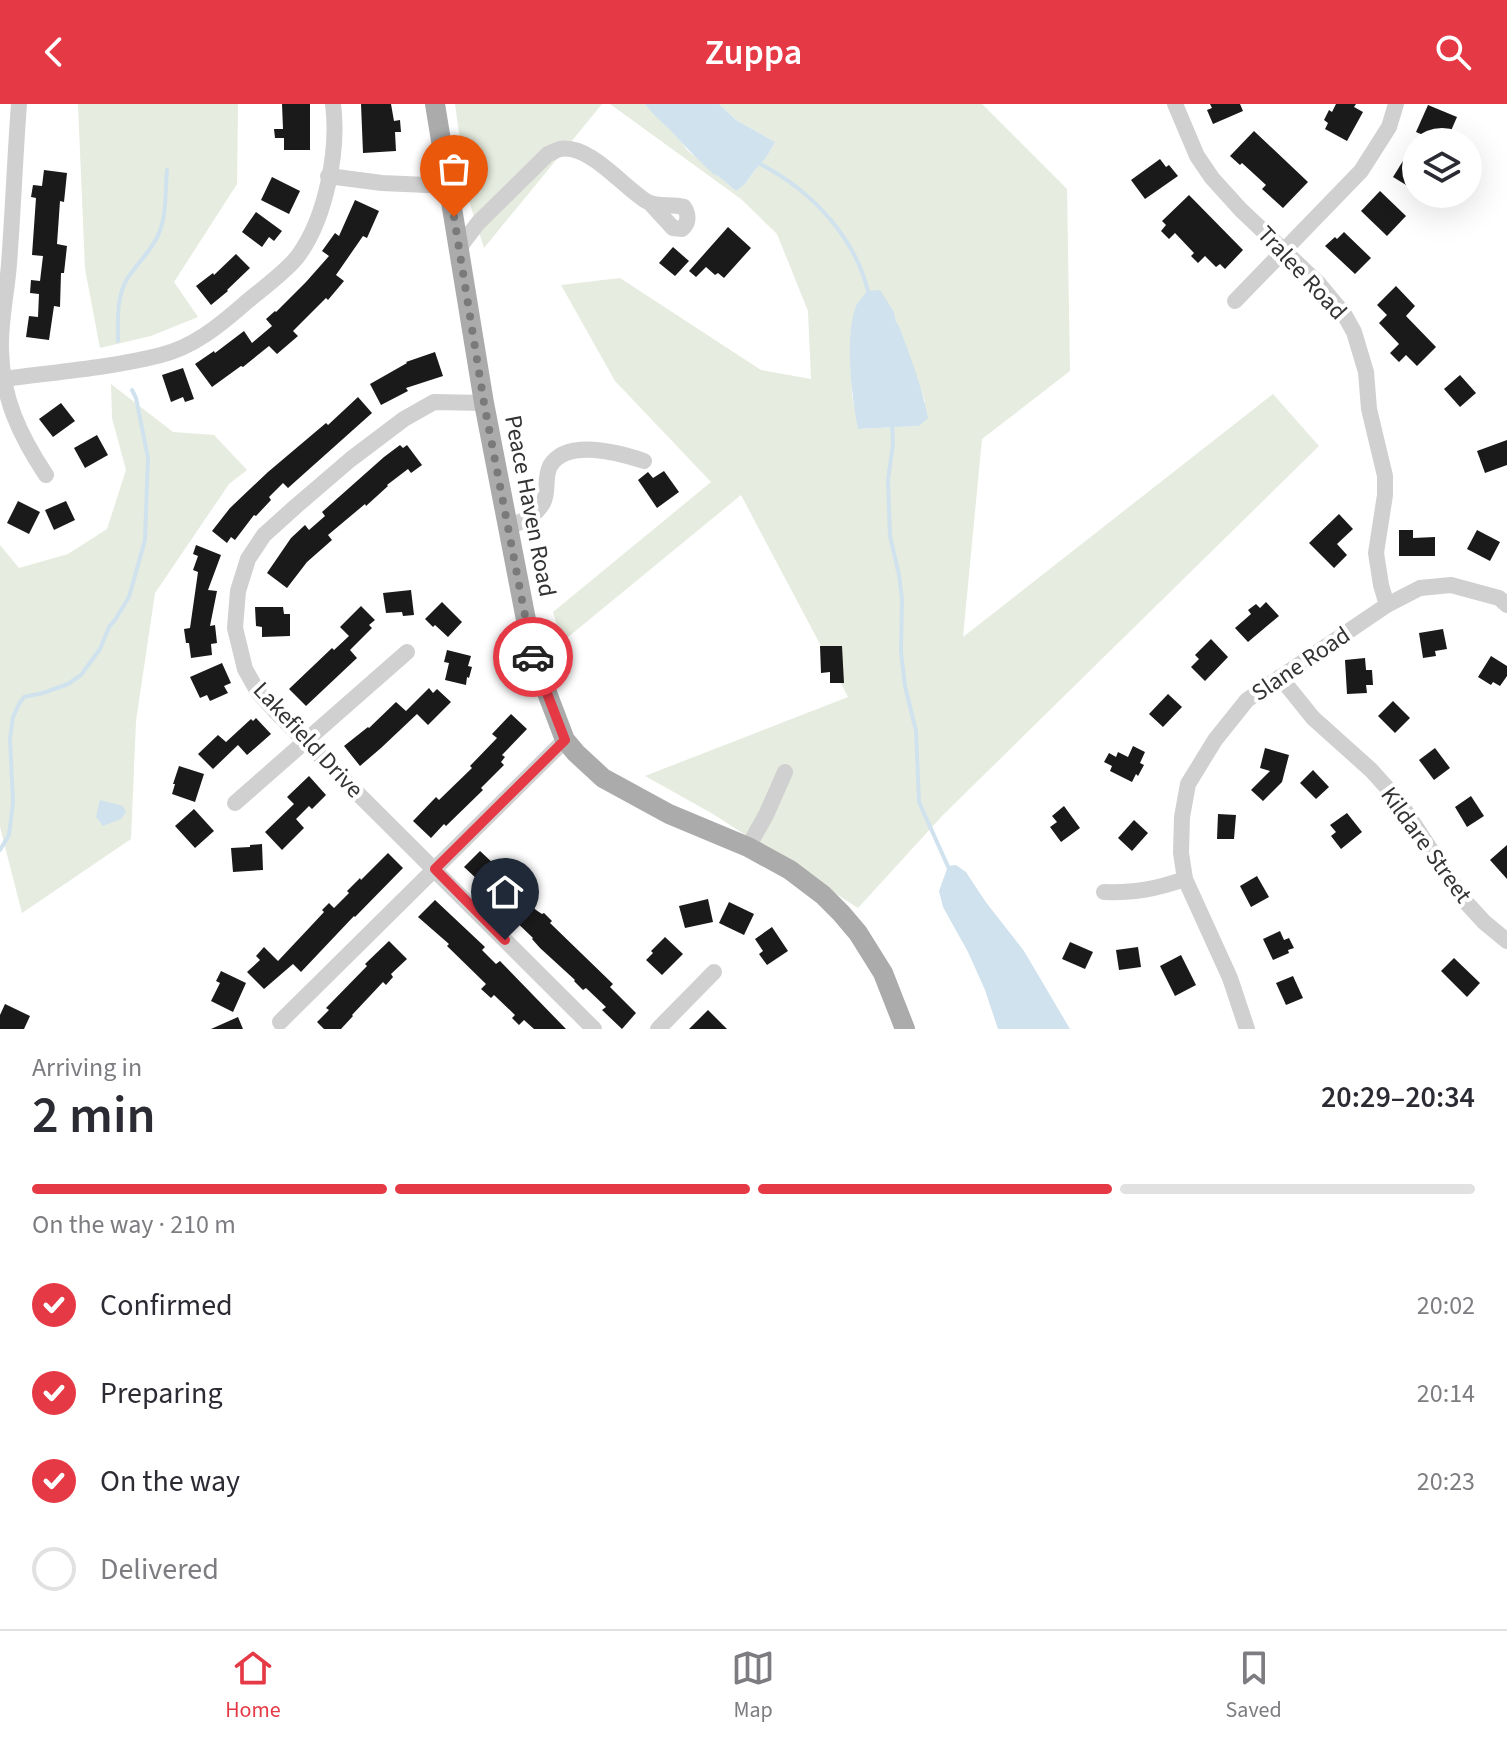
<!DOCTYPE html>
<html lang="en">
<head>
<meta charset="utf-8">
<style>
  :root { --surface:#fff; --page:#f7f7f7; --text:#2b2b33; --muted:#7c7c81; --line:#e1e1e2; --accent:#e63946 }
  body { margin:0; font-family:"Source Sans 3",sans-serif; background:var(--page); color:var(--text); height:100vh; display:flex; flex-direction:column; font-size:30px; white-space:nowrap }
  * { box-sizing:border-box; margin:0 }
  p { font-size:26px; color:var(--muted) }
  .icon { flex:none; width:44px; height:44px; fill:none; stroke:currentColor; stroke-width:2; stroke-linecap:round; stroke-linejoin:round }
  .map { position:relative; height:925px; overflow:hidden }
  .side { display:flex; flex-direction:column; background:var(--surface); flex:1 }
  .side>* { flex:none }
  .tools { position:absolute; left:1402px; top:24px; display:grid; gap:16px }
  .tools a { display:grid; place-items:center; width:80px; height:80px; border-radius:50%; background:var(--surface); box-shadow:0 8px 32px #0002; font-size:40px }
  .pin { position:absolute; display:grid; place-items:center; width:68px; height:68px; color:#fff; margin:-82px -34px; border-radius:50% 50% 50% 0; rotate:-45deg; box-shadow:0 0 8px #0007 }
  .pin .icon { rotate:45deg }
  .courier { position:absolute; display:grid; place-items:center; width:80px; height:80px; margin:-40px; border:6px solid #e63946; border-radius:50%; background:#fff; color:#222; box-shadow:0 2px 10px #0007 }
  .overview em { font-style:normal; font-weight:600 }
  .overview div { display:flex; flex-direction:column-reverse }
  .overview { display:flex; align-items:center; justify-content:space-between; height:136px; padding:0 32px }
  h1 { font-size:52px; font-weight:600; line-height:60px }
  .bar { display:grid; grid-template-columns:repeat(4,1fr); gap:12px 8px; align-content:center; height:96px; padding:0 32px }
  .bar i { height:10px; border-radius:6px; background:var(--line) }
  .bar .current { background:var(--accent) }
  .bar p { grid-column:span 4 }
  ol { padding:0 32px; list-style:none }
  li { display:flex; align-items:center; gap:24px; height:88px }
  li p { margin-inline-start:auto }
  li .icon { padding:8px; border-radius:50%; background:var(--accent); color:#fff; stroke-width:4 }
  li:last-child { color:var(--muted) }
  li i { width:44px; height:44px; border:4px solid var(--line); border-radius:50% }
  header { display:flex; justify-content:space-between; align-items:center; height:104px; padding:0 32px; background:var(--accent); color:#fff; font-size:36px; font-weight:600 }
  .menu { display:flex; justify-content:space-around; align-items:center; height:112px; border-top:2px solid var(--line); background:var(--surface); font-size:22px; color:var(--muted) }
  .menu a { display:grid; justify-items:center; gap:4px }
  .menu .current { color:var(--accent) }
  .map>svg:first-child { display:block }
  .green { fill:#e6ecdf; fill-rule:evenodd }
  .water { fill:#cfe2ee }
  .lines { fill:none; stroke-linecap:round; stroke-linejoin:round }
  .stream { stroke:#cfe2ee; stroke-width:4 }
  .building { fill:#1a1a1a }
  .minor { stroke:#d0d0d0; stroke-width:16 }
  .major { stroke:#ababab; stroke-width:20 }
  .done { stroke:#7a7a7a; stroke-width:8; stroke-dasharray:0 14.4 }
  .route { stroke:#e63946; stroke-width:10 }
  .labels { text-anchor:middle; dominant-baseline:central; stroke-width:8; stroke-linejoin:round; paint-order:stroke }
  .street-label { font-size:24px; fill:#333; stroke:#fff }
</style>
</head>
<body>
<header><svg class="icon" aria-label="back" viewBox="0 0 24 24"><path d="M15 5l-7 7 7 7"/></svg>Zuppa<svg class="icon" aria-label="search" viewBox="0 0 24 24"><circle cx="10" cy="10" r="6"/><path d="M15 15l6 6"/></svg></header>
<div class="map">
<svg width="1507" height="925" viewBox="0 0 1507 925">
  <rect width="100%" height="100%" fill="#fff"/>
  <g class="green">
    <path d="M78,0H238L237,80L174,178L198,213L151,232L100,244L85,165Z"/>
    <path d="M455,0H602L484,144L468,94Z"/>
    <path d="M610,0H645C658,16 676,29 687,46L736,87C748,79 747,76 755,66C764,56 768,51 775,38L736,16L719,0H982L1067,85L1070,267L982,335L963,533L1273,290L1319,342L943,711L858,804L713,710L645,672L848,593L741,391L562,538L553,508L711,378L615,277L561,181L620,174L761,266L811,275L808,207L777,130L741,95ZM894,208L896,219L899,222L925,297L919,322L859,325L852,291L850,240Z"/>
    <path d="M111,280L173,328L214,331L247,366L229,380L155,489L136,617L131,735L22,809L0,723V441L19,464L68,450L107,425L126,366L112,314Z"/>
  </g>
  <g class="water">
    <path d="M645,0H719L736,16L775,38C768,51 765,56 755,66C747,76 748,79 736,87L718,72L713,70C702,60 692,49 681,38C670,24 655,14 645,0Z"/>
    <path d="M880,186L894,208L896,218L899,222C910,252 922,282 928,314L919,322L858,325C852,292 844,234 856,202C859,196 863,192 868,187Z"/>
    <path d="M100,696L123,702L126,708L121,715L103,722L96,713Z"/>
    <path d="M956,761L966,768L985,797L1024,847L1070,925H998L985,886L968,848L943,803L939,787L948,762Z"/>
  </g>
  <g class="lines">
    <g class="stream">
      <path d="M762,61C813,88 856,134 869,191"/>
      <path d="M118,237C118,216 116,194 127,175C137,159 152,147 159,129C167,110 165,86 167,66"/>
      <path d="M892,318L893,340L888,376L890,432L899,471L902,495L901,548L905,582L916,627L919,698L950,767"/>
      <path d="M0,746L9,731L13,699L10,635L13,613L19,600L24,593L43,589L68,580L81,571L100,545L109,523L115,516L129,493L145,436L148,354L136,294L132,286"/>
    </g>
  </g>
  <g class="building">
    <path d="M282,0H310V46H284V34H275L274,25H283Z"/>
    <path d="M361,0H391L394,17L400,16L401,28H395L396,47L363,49Z"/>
    <path d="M1210,0H1240L1243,7L1213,20L1207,6L1212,4Z"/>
    <path d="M1336,0H1356L1354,3L1363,8L1347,37L1325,25L1328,19L1324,16L1329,6L1332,8Z"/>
    <path d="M1428,1L1457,13L1446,38H1440L1416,28Z"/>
    <path d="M1254,27L1308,78L1283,104L1262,85L1266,81L1242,59L1240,61L1230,52Z"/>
    <path d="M1416,36V87L1393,73Z"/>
    <path d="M1160,55L1166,63L1169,61L1178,72L1145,95L1131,76Z"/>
    <path d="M44,66L67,69L64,98L60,97L57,140L67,142L64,169H61L60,203L54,202L49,236L26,233L29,212L38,213L39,190L30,189L31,176L40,177L43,152L32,151L36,94L31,93L33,81L42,82Z"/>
    <path d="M272,73L300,87L289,110L261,96Z"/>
    <path d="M1380,87L1406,112L1387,132L1361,107Z"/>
    <path d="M1189,91L1243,146L1225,165L1220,160L1216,163L1205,152L1198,159L1191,152L1194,149L1175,129L1169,135L1161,127L1166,121L1162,117Z"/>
    <path d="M355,96L379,107L367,134L363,132L336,171L344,177L328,196L326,194L293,227L298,232L277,250L269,242L243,263L241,262L212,283L195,260L214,247L215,249L244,227L252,239L272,222L266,215L275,207L276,208L306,178L329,152L322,147L335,129L339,132Z"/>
    <path d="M256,108L282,127L274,137L269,133L262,143L242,128Z"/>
    <path d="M728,123L751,144L724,174L718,169L715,171L706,163L696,173L689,167Z"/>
    <path d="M1344,128L1371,154L1355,170L1325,142L1335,133L1337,135Z"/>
    <path d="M673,143L689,157L675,172L659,159Z"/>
    <path d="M236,150L250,164L227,186L228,187L211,201L196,182L213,169L214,171Z"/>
    <path d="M1396,182L1415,202L1406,212L1436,243L1417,262L1406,251L1399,258L1390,249L1399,240L1379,219L1387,211L1377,201Z"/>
    <path d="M435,248L443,272L406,284L408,287L381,301L370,280L407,259L406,258Z"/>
    <path d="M183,264L194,295L185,298L183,293L171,298L162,271Z"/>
    <path d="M1460,271L1476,289L1460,303L1444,285Z"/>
    <path d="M358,293L372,309L288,384L283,379L269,393L271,396L256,412L254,411L235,436L231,433L227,439L212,427L230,404L268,368L326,319L328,321Z"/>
    <path d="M61,299L75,317L53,333L39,315Z"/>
    <path d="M97,331L108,351L85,364L74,344Z"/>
    <path d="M1507,336V361L1485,369L1477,347Z"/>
    <path d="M400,341L403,344L407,341L422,361L411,369L408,365L387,381L388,382L366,402L365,400L328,431L332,436L307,458L287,484L267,469L291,434L305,421L309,426L325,412L322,408L384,353Z"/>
    <path d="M664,367L679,388L657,404L638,376L648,368L653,374Z"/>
    <path d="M18,397L40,408L29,430L7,419Z"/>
    <path d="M66,397L75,416L54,426L45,406Z"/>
    <path d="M1339,410L1353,425L1337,440L1347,451L1334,464L1309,439Z"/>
    <path d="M1399,426H1413V434L1435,433V452H1399Z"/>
    <path d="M1477,426L1500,438L1490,457L1467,445Z"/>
    <path d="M196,441L221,451L208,486L217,487L210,522L215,521L217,539L211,540L212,551L191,554L189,539H186L184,525L190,524L198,468L193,466L198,452L193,450Z"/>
    <path d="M411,486L414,511L403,512L402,508L386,509L383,489Z"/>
    <path d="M442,498L462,518L448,533L435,521L433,523L425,515Z"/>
    <path d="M1266,498L1279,512L1248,538L1235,524L1251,510L1248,506L1256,500L1260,504Z"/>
    <path d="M361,502L375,516L369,521L372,524L350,546L357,554L306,602L289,585L332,544L334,546L349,532L340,523Z"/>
    <path d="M255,503H283L284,510H290V532L262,533V523L256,522Z"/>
    <path d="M1443,525L1447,545L1435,547L1436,552L1423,554L1419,529Z"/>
    <path d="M1211,535L1228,553L1205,577L1191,563L1199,555L1195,551Z"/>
    <path d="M820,542H842L844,579H830V568L821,569Z"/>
    <path d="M447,546L471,552L468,562L472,563L469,574L467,573L466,581L445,576L449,559L444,558Z"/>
    <path d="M1491,552L1507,562V572L1500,582L1493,578L1491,581L1478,573Z"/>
    <path d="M1365,554L1366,566H1372L1373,581H1366L1367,589L1347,590L1345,556Z"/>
    <path d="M222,559L231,579L224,582L228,589L210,597L207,591L200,594L190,573Z"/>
    <path d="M429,584L433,589L437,585L451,598L428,621L417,610L381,644L360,662L344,642L368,623L369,624L396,598L406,607Z"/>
    <path d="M1168,590L1182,603L1163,623L1149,610Z"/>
    <path d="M1393,597L1410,614L1395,629L1378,612Z"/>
    <path d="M511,610L527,625L502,651L505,653L501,658L504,661L481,684L483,686L446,722L444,720L431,734L413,717L436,693L439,696L472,664L470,662L497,634L492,630Z"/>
    <path d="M256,614L271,630L247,651L238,641L213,665L198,650L218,631L226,638L251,615L253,617Z"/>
    <path d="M1133,642L1145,648L1140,659L1144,661L1138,672L1136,670L1132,678L1110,667L1112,662L1104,658L1109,649L1116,653L1118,648L1128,653Z"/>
    <path d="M1265,644L1289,651L1282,678L1263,697L1251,686L1270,667L1260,664Z"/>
    <path d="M1435,644L1450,664L1434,676L1419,656Z"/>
    <path d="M179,662L204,670L195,698L172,690L175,680H173Z"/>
    <path d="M1313,666L1329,683L1316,695L1300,679Z"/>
    <path d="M309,672L326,691L312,705L309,702L296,715L304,724L282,746L265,728L294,700L287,693Z"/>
    <path d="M1471,692L1484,712L1467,723L1455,703Z"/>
    <path d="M1064,702L1080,724L1061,738L1050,723L1057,718L1052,712Z"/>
    <path d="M194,705L214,727L195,744L175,722Z"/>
    <path d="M1347,709L1362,728L1341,745L1331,732L1336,728L1330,721Z"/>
    <path d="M1218,710L1236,711L1234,735H1217Z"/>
    <path d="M1134,716L1148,729L1132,747L1118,734Z"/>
    <path d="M262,740L263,766L233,768L231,744L250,743V741Z"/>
    <path d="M1507,741V775L1490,756Z"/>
    <path d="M480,747L495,761L493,763L525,791L523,793L536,806L542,810L544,809L552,817L550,819L613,880L610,883L636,909L622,925L602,906L606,903L586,884L583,886L574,877L575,876L540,844L532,835L533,834L476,779L478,776L464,763Z"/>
    <path d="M388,749L403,764L355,813L354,812L301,868L293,860L264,885L247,868L260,856L256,852L264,843L278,857L310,823L324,808L322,806L329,799L334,804L349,789L347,787L360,774L361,776Z"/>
    <path d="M1257,772L1269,793L1251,803L1240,782Z"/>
    <path d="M708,795L713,818L685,824L679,802Z"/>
    <path d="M435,796L485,843L482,846L496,860L500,857L566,925H534L524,916L519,921L512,914L515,911L494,891L491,894L481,885L486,880L447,842L449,840L418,813Z"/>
    <path d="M729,798L754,810L744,831L719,819Z"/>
    <path d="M772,823L788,847L767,861L759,850L763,847L755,835Z"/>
    <path d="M1280,827L1284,836L1289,834L1294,844L1288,846L1289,849L1273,856L1263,835Z"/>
    <path d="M665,833L683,850L662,871L646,856L653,849L651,847Z"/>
    <path d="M389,837L407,855L391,870L393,873L386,881L383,878L352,911L353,912L341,925H324L317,918L329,906L326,904L367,862L365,860Z"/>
    <path d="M1070,838L1093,848L1085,865L1062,855Z"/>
    <path d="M1138,843L1141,863L1119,866L1116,846Z"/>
    <path d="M1181,851L1196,881L1175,892L1160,862Z"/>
    <path d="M1454,854L1480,879L1467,893L1441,867Z"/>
    <path d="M221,867L246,879L233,908L211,897L220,879L216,877Z"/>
    <path d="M1293,872L1303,894L1286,901L1276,879Z"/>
    <path d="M5,900L30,912L24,925H0V911Z"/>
    <path d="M708,906L727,925H689Z"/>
    <path d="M238,913L243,925H211Z"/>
  </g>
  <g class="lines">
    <g class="minor">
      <path d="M19,0C15,53 13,107 9,160C7,188 0,217 1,246C2,294 20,332 46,371"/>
      <path d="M1175,0L1197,52L1212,74L1241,106L1318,179L1344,210L1354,228L1366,268L1369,305L1385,372V391L1376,449L1381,481L1387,501"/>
      <path d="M328,72L382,79L449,82"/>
      <path d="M459,144L478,119L548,50C552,49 556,46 560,45C590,40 623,83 646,97C658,104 671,99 684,103C689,111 689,119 682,125L673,124L650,99"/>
      <path d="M1235,197L1361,67L1389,23L1396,0"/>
      <path d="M4,275C55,268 110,264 161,251C193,243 219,222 243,201C258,188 287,167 298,152C326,114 339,46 333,0"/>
      <path d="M484,299L434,298L404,315L351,355L295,403L264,431L248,455L238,487L235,524L245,565L258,588L279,611L594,925"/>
      <path d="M508,424C521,417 535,413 543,399C549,388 544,374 550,362C567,334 620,349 644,357"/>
      <path d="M1280,573L1313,614L1371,666L1398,696L1463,795L1484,818L1507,837"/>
      <path d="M235,699L407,548"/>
      <path d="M748,743L766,711L785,668"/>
      <path d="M1104,788C1135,789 1156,785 1185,775"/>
      <path d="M280,918L565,636"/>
      <path d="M658,925L714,868"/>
      <path d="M1247,925L1230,874L1185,775L1181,749L1182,713L1188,680L1215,636L1247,596L1387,501L1420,484L1451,481L1499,494L1507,501"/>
    </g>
    <path class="major" d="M435,0L484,299L533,552L565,636L576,649L603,674L669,710L748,743L790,766L823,791L841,809L858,829L883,869L905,925"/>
  </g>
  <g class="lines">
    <path class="done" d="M454,113L484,299L533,553"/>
    <path class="route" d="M505,836L435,765L565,636L533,553"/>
  </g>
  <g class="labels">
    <g class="street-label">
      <text transform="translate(1302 169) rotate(47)">Tralee Road</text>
      <text transform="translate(530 402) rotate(79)">Peace Haven Road</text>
      <text transform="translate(1301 560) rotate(-34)">Slane Road</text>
      <text transform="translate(308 636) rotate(47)">Lakefield Drive</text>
      <text transform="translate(1426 741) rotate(54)">Kildare Street</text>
    </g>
  </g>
</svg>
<div class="tools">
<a><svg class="icon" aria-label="layers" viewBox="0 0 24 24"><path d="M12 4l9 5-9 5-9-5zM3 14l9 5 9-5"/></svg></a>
</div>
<div class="pin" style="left:454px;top:113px;background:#ea580c"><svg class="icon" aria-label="bag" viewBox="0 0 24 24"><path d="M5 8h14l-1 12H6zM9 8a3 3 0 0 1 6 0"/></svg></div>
<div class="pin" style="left:505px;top:836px;background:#1f2937"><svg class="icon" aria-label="home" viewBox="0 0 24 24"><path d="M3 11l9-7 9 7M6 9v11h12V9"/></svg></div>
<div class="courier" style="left:533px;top:553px"><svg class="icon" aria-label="car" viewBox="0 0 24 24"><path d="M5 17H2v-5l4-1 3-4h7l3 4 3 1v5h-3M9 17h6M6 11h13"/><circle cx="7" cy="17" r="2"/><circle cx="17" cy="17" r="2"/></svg></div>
</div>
<section class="side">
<div class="overview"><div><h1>2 min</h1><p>Arriving in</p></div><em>20:29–20:34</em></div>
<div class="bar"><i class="current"></i><i class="current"></i><i class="current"></i><i></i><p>On the way · 210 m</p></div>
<ol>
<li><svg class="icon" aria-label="check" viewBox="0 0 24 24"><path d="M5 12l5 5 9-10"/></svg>Confirmed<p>20:02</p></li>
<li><svg class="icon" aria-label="check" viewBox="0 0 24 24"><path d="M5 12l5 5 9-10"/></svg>Preparing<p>20:14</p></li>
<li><svg class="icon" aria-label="check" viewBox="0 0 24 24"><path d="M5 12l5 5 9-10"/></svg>On the way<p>20:23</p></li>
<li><i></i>Delivered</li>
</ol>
</section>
<nav class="menu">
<a class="current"><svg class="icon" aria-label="home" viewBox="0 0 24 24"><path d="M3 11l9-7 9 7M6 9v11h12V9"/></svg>Home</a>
<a><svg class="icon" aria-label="map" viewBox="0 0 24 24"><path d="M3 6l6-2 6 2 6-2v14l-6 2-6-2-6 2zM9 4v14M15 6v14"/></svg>Map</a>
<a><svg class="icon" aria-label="saved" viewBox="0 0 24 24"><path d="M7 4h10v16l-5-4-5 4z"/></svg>Saved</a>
</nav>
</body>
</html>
